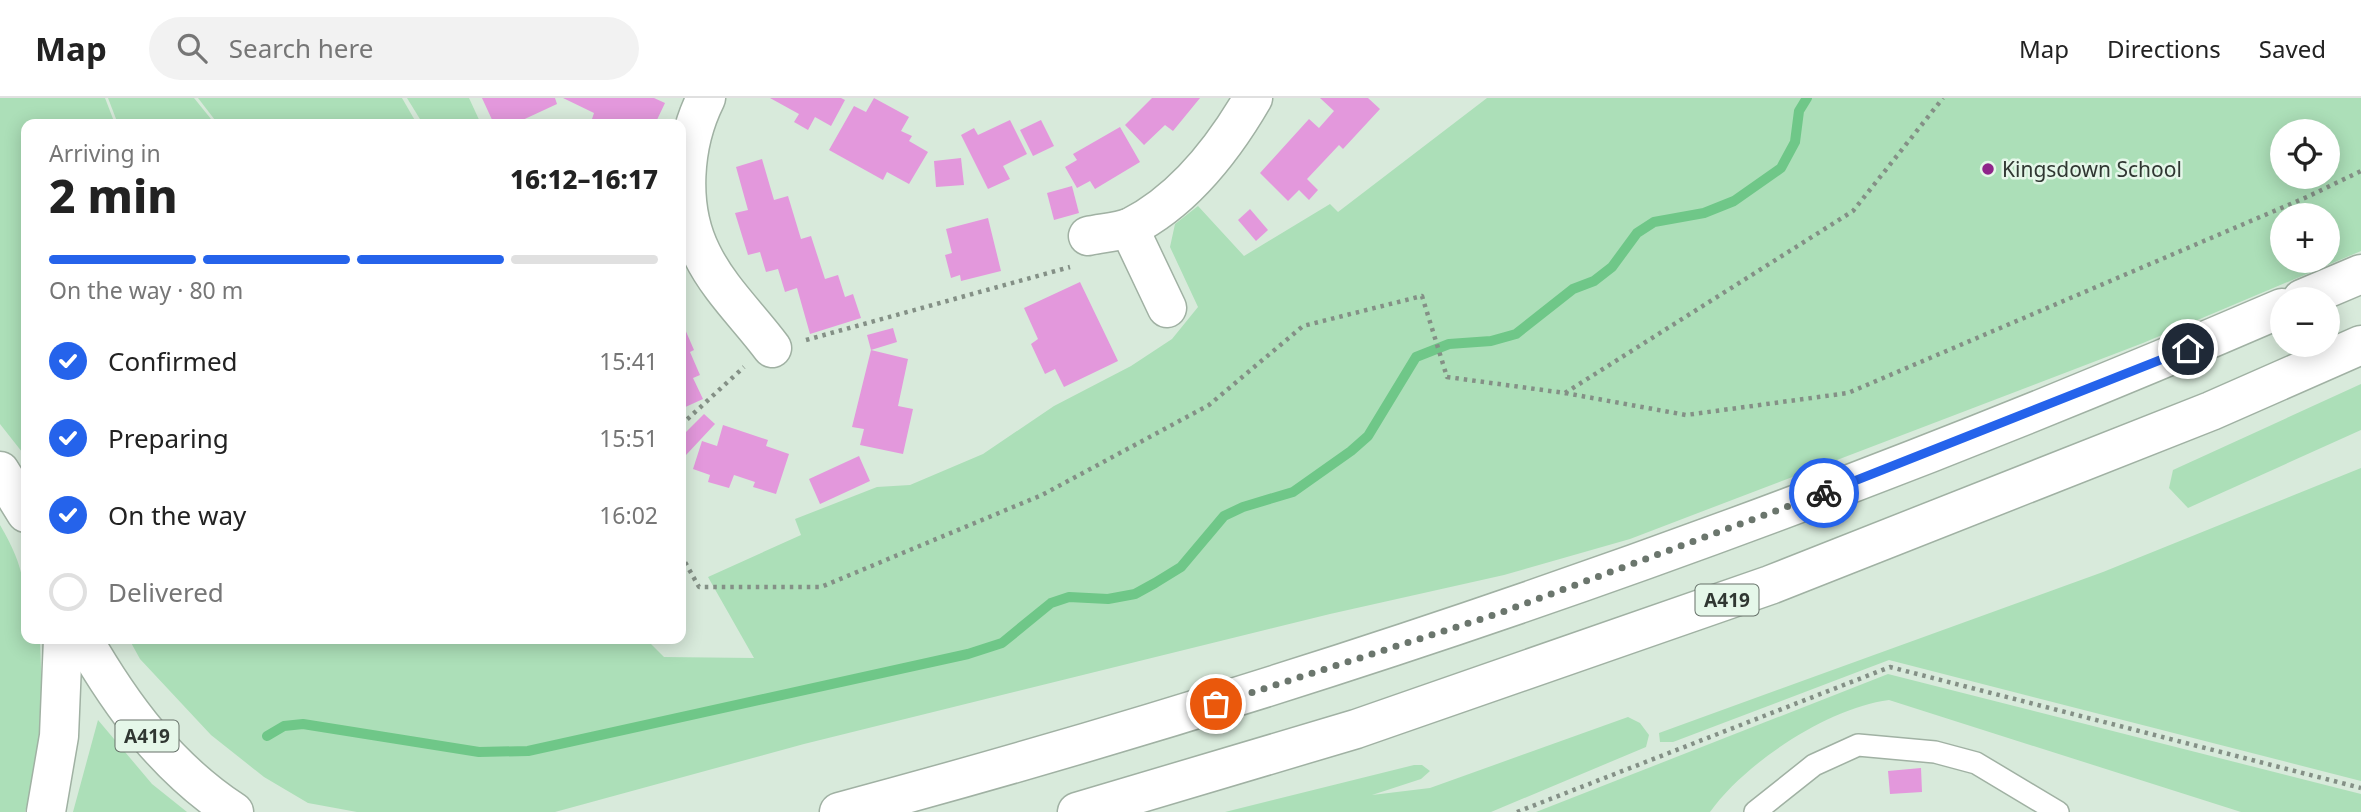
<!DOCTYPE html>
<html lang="en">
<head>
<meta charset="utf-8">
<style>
  :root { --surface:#fff; --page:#f2f2f2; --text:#222; --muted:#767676; --line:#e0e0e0; --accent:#2563eb }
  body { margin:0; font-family:"Noto Sans",sans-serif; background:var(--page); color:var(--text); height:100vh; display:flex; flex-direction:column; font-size:26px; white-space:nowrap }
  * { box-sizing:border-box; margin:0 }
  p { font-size:23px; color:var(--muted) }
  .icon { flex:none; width:38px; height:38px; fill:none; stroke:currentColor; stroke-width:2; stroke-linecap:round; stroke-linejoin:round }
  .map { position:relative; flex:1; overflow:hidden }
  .sheet { position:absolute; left:21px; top:21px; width:665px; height:525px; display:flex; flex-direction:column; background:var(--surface); border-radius:14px; box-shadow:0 4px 18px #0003 }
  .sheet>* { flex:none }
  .buttons { position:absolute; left:2270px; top:21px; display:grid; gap:14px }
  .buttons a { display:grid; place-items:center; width:70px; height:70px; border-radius:50%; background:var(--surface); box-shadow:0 4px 18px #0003; font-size:35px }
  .pin { position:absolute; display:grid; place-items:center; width:60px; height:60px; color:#fff; margin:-30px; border:4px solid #fff; border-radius:50%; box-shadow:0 2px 7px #0007 }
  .courier { position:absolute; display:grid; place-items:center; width:70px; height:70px; margin:-35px; border:5px solid #2563eb; border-radius:50%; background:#fff; color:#222; box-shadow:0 2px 9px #0007 }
  .summary em { font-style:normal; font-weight:800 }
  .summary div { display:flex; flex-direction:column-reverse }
  .summary { display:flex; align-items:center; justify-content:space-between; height:119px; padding:0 28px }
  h1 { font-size:46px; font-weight:800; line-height:52px }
  .bar { display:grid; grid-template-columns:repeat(4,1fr); gap:10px 7px; align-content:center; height:84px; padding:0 28px }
  .bar i { height:9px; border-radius:5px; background:var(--line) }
  .bar .active { background:var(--accent) }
  .bar p { grid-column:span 4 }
  ol { padding:0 28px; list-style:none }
  li { display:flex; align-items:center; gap:21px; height:77px }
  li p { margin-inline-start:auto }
  li .icon { padding:7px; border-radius:50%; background:var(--accent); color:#fff; stroke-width:4 }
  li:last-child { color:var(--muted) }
  li i { width:38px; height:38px; border:4px solid var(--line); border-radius:50% }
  header { display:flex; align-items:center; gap:42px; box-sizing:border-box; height:98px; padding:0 35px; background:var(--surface); border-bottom:2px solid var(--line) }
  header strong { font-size:33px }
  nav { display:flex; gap:38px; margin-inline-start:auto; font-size:24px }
  .search { width:490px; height:63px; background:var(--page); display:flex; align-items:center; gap:18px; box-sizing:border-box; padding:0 24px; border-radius:38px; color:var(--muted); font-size:26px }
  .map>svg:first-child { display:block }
  .green { fill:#acdfb8; fill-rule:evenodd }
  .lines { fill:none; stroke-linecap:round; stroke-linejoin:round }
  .stream { stroke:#6fc788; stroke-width:10 }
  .building { fill:#e398dc }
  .lane-casing { stroke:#a0b1a3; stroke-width:24 }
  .street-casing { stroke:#a0b1a3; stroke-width:41 }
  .highway-casing { stroke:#a0b1a3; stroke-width:41 }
  .path { stroke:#849086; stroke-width:4.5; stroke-dasharray:3.5 5; stroke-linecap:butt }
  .lane { stroke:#fff; stroke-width:21 }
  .street { stroke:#fff; stroke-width:38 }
  .highway { stroke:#fff; stroke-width:38 }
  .done { stroke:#6b766d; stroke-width:7; stroke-dasharray:0 12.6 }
  .route { stroke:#2563eb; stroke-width:9 }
  .poi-dot { fill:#8f258a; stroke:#e5f7e9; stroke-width:2.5 }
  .labels { text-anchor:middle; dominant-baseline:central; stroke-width:5; stroke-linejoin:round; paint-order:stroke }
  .shield { fill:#e5f7e9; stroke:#667169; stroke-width:2 }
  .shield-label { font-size:19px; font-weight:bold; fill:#303732 }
  .poi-label { font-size:21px; fill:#303732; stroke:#e5f7e9; text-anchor:start }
</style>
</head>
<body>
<header>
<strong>Map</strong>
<div class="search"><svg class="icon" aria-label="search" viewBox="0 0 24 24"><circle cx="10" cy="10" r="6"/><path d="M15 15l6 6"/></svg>Search here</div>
<nav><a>Map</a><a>Directions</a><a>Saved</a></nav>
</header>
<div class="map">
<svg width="2361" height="714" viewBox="0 0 2361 714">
  <rect width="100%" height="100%" fill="#d8eadb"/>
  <g class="green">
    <path d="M0,0H105L115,26H26V359L0,326Z"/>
    <path d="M108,0H194L215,26H118Z"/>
    <path d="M198,0H402L417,26H218Z"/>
    <path d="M407,0H469L481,26H423Z"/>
    <path d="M1487,0H2361V153L2143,245L1630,441L1504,477L1330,516L804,646L555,714H357L308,705L264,679L211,637L140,561L129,541H646L664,559L754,560L708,479L801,437L795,421L877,389L910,387L983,356L1054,308L1131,268L1172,241L1198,209L1170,149L1175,126L1198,108L1244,158L1330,106L1338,114ZM2282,33H2328V79H2282ZM2328,117V163H2282V117Z"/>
    <path d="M2361,286V332L2188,410L2169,390L2173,372Z"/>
    <path d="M2361,370V683L1889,562L1673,644H1660L1659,635L2103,474Z"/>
    <path d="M0,427C26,471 26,492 26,541H39L40,546C43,607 43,654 25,714H0Z"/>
    <path d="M1888,576L2361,696V714H2241L1889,602C1828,610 1746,664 1710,714H1536Z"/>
    <path d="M1628,619L1640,625L1649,637L1646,649L1491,714H1225L1414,667H1422L1430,673L1421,681L1372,697L1430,690Z"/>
    <path d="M98,622L152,686L187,714H73Z"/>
  </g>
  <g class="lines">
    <path class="stream" d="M267,638L284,628L303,626L479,654L528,653L968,556L1002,545L1051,505L1069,499L1108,501L1135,496L1155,485L1181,469L1224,418L1243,409L1293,394L1351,353L1368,338L1416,259L1449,246L1491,243L1516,236L1573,191L1594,183L1612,169L1637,135L1654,124L1704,115L1734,103L1781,70L1795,44L1799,13L1807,0"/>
  </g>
  <g class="building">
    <path d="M482,0H555L557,6L514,26H494Z"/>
    <path d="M563,0H654L665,5L655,26H603L592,21L594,15Z"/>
    <path d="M770,0H841L845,2L831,28L815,19L808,32L794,24L799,16Z"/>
    <path d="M874,0L909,19L901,33L912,38L909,43L928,54L909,86L887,74L883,82L829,52L854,8L866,14Z"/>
    <path d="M1152,0H1200L1173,33L1165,27L1144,47L1125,27Z"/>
    <path d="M1320,0H1368L1380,11L1343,51L1339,47L1307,81L1318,92L1309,102L1299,92L1288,103L1260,75L1309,21L1319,30L1334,13Z"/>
    <path d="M1010,22L1027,56L1003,68L1010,81L988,91L961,37L974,30L978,37Z"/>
    <path d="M1041,22L1054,48L1033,58L1020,32Z"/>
    <path d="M1120,29L1140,64L1095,91L1090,83L1077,90L1065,69L1077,62L1073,56Z"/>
    <path d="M961,60L964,87L936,89L934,63Z"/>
    <path d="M762,61L774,102L788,98L801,141L811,138L825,181L838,177L845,199L853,196L861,220L810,236L797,190L785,194L778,171L766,174L760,154L748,157L735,115L748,112L736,69Z"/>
    <path d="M1072,88L1079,115L1054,122L1047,95Z"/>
    <path d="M1250,111L1268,132L1256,143L1238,122Z"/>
    <path d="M988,120L1001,173L961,183L960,177L951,180L945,157L952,155L946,131Z"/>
    <path d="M1080,184L1118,263L1064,289L1055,271L1045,276L1031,246L1038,241L1024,210Z"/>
    <path d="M681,222L694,252L690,254L700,277L693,280L703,301L681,311Z"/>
    <path d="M893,230L897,244L871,252L908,261L898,308L913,311L903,356L860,347L864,331L852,329L871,252L867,237Z"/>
    <path d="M704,316L715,326L686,357L681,352V339Z"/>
    <path d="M723,327L768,342L766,348L789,356L776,396L753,389L755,384L734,377L729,390L708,384L710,377L693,371L702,343L717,348Z"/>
    <path d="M859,358L870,383L820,406L809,381Z"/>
    <path d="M1921,670L1922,694L1890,696L1888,673Z"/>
  </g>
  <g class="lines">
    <g class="lane-casing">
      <path id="lane" d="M1755,714L1814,667L1858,647L1935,654L1976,665L2058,714"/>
    </g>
    <g class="street-casing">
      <g id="street">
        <path d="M706,0C683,46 678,109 702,156C719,191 749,219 772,250"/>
        <path d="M1129,130L1167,210"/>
        <path d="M1088,138C1101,135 1120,134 1131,129C1184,102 1224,50 1253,0"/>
      </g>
    </g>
    <g class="highway-casing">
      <g id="highway">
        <path d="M2302,201L2361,176"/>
        <path d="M0,373L26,415"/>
        <path d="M83,541C122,609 167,670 234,714"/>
        <path d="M46,714L59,638L63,541"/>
        <path d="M839,714C1332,582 1813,413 2282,210"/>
        <path d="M1077,714L1356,631L1770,487L2211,313L2361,247"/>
      </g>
    </g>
    <g class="path">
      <path d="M806,242L1070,169"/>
      <path d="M1565,295L1686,317L1848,295L2307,99L2361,73"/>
      <path d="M681,327L744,269"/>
      <path d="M681,457L699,489H821L1042,397L1209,307L1303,228L1422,198L1447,279L1565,295L1853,113L1943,0"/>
      <path d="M1517,714L1890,569L2361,690"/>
    </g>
    <use href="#lane" class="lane"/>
    <use href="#street" class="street"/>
    <use href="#highway" class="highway"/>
  </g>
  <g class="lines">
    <path class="done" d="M1216,606L1497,516L1824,395"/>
    <path class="route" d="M1824,395L2188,251"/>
  </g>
  <circle class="poi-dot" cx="1988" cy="71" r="7"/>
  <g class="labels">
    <g class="shield">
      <rect x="1695.5" y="486.5" width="63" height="31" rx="5"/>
      <rect x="115.5" y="622.5" width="63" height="31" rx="5"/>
    </g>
    <g class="shield-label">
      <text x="1727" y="502">A419</text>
      <text x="147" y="638">A419</text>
    </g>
    <g class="poi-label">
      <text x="2002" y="71">Kingsdown School</text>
    </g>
  </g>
</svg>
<div class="buttons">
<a><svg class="icon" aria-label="locate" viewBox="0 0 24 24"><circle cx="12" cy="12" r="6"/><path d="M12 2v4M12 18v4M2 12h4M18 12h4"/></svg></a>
<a>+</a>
<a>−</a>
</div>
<div class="pin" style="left:1216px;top:606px;background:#ea580c"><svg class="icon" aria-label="bag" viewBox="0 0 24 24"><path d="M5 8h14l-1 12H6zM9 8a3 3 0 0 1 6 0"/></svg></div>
<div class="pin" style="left:2188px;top:251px;background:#1f2937"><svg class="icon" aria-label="home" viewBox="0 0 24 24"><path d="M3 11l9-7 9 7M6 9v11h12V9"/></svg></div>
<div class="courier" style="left:1824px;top:395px"><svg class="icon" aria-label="bike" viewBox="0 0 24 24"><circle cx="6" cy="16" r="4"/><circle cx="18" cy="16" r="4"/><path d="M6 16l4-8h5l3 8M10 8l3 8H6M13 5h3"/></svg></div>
<section class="sheet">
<div class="summary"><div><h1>2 min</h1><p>Arriving in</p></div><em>16:12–16:17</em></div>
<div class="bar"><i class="active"></i><i class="active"></i><i class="active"></i><i></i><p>On the way · 80 m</p></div>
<ol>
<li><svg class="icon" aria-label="check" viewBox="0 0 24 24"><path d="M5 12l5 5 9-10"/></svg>Confirmed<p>15:41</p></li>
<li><svg class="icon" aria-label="check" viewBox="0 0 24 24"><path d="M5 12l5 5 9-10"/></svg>Preparing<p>15:51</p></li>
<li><svg class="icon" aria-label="check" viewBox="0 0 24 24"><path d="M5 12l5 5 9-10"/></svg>On the way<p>16:02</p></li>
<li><i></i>Delivered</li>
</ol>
</section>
</div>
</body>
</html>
